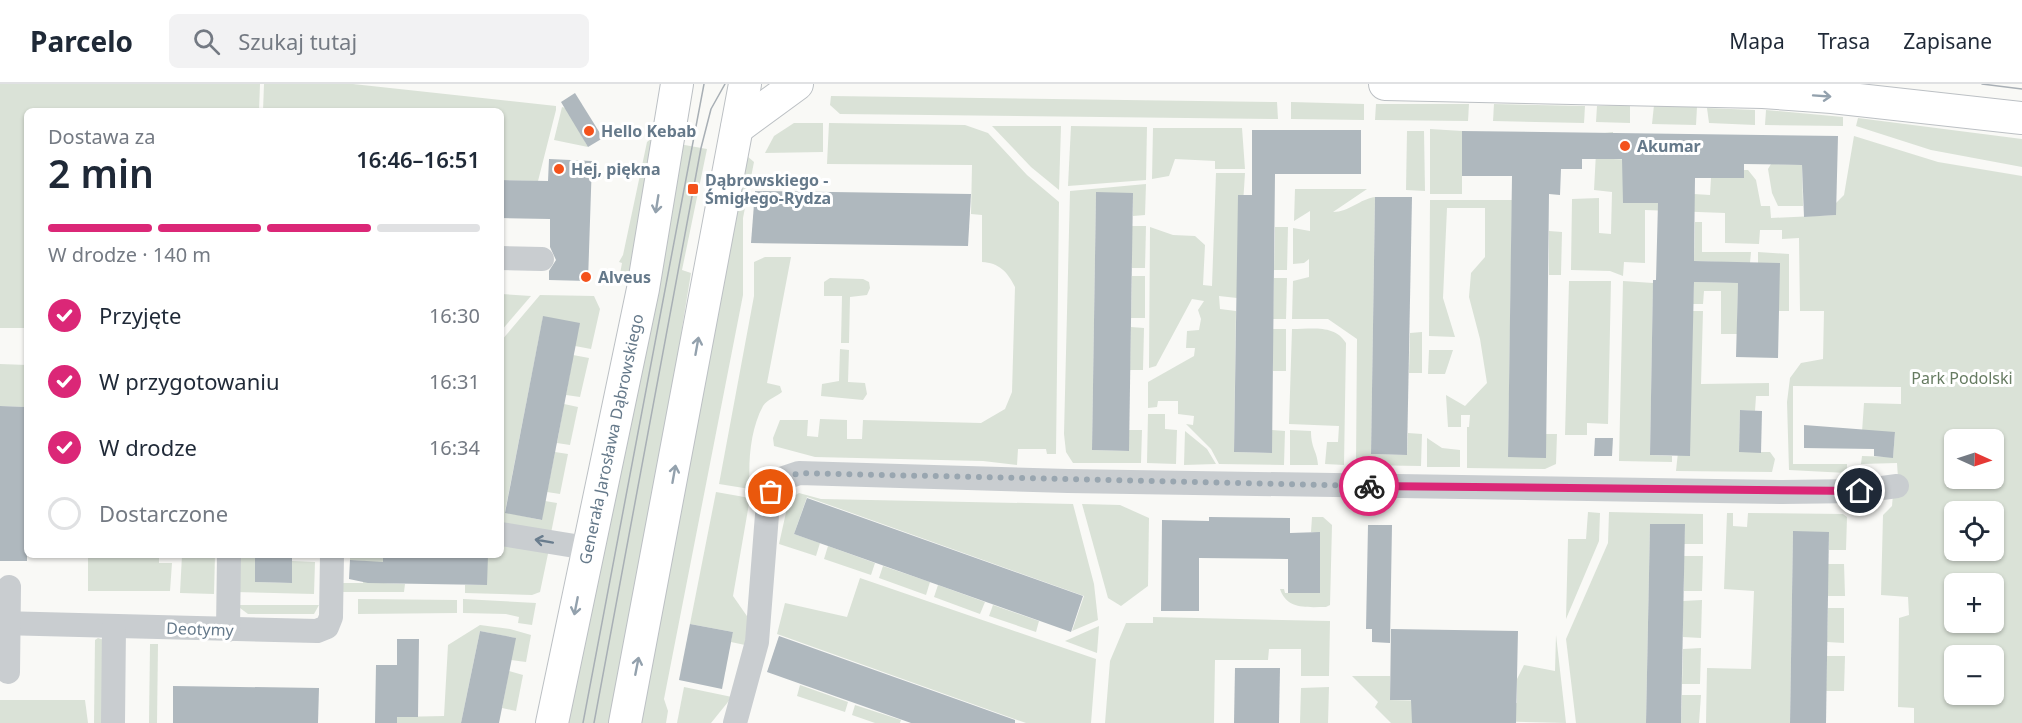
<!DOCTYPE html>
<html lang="pl">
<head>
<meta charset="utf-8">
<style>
  :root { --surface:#fff; --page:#f2f2f3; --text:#1f2937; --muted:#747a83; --line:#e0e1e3; --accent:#db2777 }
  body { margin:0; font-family:"Noto Sans",sans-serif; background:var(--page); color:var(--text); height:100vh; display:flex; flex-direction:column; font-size:22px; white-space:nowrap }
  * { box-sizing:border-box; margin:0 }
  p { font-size:20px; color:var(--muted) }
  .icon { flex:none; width:33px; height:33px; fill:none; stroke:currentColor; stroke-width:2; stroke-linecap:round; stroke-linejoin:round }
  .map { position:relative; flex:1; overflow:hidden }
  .sheet { position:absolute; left:24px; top:24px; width:480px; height:450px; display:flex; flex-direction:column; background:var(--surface); border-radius:9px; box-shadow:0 2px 4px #0004 }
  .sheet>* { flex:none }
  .needle { width:39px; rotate:93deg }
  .buttons { position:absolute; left:1944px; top:345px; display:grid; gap:12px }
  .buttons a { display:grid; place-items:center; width:60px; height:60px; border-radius:9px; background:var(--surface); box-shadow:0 2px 4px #0004; font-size:30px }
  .pin { position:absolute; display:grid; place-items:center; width:51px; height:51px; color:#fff; margin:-26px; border:3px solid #fff; border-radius:50%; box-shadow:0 2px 6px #0007 }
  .courier { position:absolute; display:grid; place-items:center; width:60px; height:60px; margin:-30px; border:4px solid #db2777; border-radius:50%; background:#fff; color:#222; box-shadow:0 2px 8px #0007 }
  .summary em { font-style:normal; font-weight:600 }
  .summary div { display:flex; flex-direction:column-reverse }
  .summary { display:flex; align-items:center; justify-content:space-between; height:102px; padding:0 24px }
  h1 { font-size:39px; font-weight:600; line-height:45px }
  .bar { display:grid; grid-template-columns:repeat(4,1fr); gap:9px 6px; align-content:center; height:72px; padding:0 24px }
  .bar i { height:8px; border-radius:4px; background:var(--line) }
  .bar .on { background:var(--accent) }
  .bar p { grid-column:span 4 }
  ol { padding:0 24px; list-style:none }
  li { display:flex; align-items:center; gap:18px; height:66px }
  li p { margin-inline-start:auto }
  li .icon { padding:6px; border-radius:50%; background:var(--accent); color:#fff; stroke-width:4 }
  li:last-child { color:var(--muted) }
  li i { width:33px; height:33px; border:3px solid var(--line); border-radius:50% }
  header { display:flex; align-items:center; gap:36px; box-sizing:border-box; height:84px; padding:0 30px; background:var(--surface); border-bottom:2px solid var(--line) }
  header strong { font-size:28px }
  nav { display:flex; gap:33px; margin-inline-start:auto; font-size:21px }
  .search { width:420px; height:54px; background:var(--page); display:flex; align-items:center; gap:15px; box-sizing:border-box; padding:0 21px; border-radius:9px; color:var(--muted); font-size:22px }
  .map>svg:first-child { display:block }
  .green { fill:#dae2d7; fill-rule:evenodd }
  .building { fill:#afb8be }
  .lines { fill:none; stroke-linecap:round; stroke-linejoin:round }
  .major-casing { stroke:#bcc0c4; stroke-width:34 }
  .minor { stroke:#c9cdd0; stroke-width:24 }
  .major { stroke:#fff; stroke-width:32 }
  .tram { stroke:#a8afb5; stroke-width:1.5 }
  .oneway { stroke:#93a1ad }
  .oneway2 { stroke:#6a7d8e }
  .done { stroke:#99a6b0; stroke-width:6; stroke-dasharray:0 10.8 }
  .route { stroke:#db2777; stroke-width:8 }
  .poi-dot { fill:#f4521c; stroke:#fff; stroke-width:2 }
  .labels { text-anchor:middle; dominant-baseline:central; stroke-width:6; stroke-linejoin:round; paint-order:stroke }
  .poi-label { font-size:16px; font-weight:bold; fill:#65798a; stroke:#fff; text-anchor:start }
  .park-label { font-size:16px; fill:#667b61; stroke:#fff }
  .street-label { font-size:16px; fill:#65798a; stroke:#fff }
</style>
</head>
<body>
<header>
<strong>Parcelo</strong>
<div class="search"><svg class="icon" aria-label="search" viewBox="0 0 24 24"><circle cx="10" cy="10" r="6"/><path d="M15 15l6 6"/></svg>Szukaj tutaj</div>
<nav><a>Mapa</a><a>Trasa</a><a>Zapisane</a></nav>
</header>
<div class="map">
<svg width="2022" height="639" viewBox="0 0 2022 639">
  <rect width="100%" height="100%" fill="#f9f9f6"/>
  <g class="green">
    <path d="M0,0H260L259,27H27V244H0Z"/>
    <path d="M264,0H353L556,22V26L538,97L501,96V27H263Z"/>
    <path d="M831,12L1277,18L1278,35L840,30L830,21Z"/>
    <path d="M1291,18L1364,20V36L1291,35Z"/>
    <path d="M1376,20H1469L1468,37L1375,36Z"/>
    <path d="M1494,20L1585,22L1584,39L1493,37Z"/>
    <path d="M1630,21V39L1596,38L1597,22Z"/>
    <path d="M1654,21L1697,23L1696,41L1652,40Z"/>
    <path d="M562,23L588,30L575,40L588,63L554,56Z"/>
    <path d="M1707,24L1755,26V41L1709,39Z"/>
    <path d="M1766,26L1843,33V42L1765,41Z"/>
    <path d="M1858,34L2022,55V83L1931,66L1856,42Z"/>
    <path d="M794,39H823V68L765,69L774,52Z"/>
    <path d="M829,39L965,41L988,49L1027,91L1059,118L1056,370H1047L1046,365H1018L1017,381L983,377L815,373L774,362L773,354L780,336H808L807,352L818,353L820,335L847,336V355H862L863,336L981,339L1005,325L1012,308L1015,203C1007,187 999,179 982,178V131L971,130L972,81L827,80Z"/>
    <path d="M992,42H1061L1059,106L1031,83Z"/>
    <path d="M1071,42L1147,43L1146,96L1068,102Z"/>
    <path d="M1153,44H1242L1245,85H1215V77L1175,75L1169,92L1152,95Z"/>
    <path d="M1430,45L1462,47V110H1430Z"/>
    <path d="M1407,47H1424L1425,107L1406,106Z"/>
    <path d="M1613,48V75L1636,76L1629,107H1623V119H1694V110L1710,111L1711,94H1744V86H1748L1756,96L1761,122H1770L1771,134L1836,131V119L1844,111L1854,52L1938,78L2022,92V639H1914V624L1898,623L1899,534L1909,531L1908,513L1881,511L1883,431L1892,422L1893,410L1899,409L1897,379L1861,380L1862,372L1893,373L1895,348H1862L1864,319L1901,320V303L1793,302V380H1847V389L1789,386L1787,318L1790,294L1801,279L1823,275L1824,227H1800L1799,154L1782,155V146H1760L1759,160L1725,159V129L1645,126V179L1624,178L1623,192L1610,187L1571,186L1572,115L1599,114V149L1611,150L1612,108L1594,106L1597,50ZM1954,356H1994V394H1954ZM1954,428H1994V466H1954ZM1954,500H1994V538H1954ZM1954,572H1994V610H1954Z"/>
    <path d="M652,54L632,193L620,190L622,179L619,178L623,171L647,58Z"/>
    <path d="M679,60L707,65L682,186L691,189L682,244L675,317L611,639H567Z"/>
    <path d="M747,72L754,78L743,134V211L664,615L668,627L666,639H640Z"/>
    <path d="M1771,80L1802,81L1803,122H1778L1772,109L1768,85Z"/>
    <path d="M1216,89H1245L1237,214L1219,212L1220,225L1236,227L1234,368L1271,369L1272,346L1285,347L1284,381L1219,380L1211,365L1186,340L1193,341L1194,332L1178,330V317H1158L1157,323L1148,324V298L1194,272L1195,264H1186L1187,247L1199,246L1201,235L1198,226L1204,217L1192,215L1156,282L1149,284L1150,143L1173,151L1195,152L1205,161L1203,201L1212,202Z"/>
    <path d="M1146,100L1145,131L1133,132V109H1096L1092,366L1129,367V346H1142L1141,379H1073L1066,368L1064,350L1070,107Z"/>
    <path d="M1295,105H1367L1333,128C1349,128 1360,115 1375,113L1371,370L1407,371L1408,349L1422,350L1421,382L1356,381L1357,255L1328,235H1292L1293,197L1309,193V175L1304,179L1293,180V144L1310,147V127L1294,137Z"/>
    <path d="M1430,116H1512L1508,373H1546V350H1557L1556,380L1545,385L1467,384V343H1469L1470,331H1461V343H1448L1446,311L1465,322L1487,299L1480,255L1469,213L1471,189L1485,173V124H1447L1443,214L1455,253L1429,252Z"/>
    <path d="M1695,138H1702V168H1751L1750,179L1694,177Z"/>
    <path d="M1132,142H1146L1145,184H1132Z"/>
    <path d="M1275,143H1288L1287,186H1274Z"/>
    <path d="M1549,147L1562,148L1561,191H1549Z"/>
    <path d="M1758,168L1789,170V227H1779L1758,179Z"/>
    <path d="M765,173H791L767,299L780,302L782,308C776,313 768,315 763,322C750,346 748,379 750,405L719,400L754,212V178Z"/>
    <path d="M1132,192H1145V234H1131Z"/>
    <path d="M830,194L863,195L869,198L870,204L867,211L850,213L849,259H841L842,212H824V198Z"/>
    <path d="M1274,194H1287L1286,235H1273Z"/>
    <path d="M1569,197H1611L1608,340L1587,339V351H1565Z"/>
    <path d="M1623,197L1653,199L1650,371L1672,372V378L1619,377Z"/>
    <path d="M1694,198L1738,199L1737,250H1721V207H1704L1703,220H1693Z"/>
    <path d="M501,210L531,212L501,247Z"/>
    <path d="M540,211L594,212L600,225L591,265L575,262L543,233L505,428L541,436L545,417L557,419L550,454L501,445V257Z"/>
    <path d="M1693,227H1703L1701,300L1769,299V312H1756L1755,327L1740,326L1739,368H1770L1775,375L1772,388L1676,387Z"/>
    <path d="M1131,243L1144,244L1143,286H1130Z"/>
    <rect x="1273" y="245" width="13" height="42"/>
    <path d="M1292,245C1311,245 1335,240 1346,259L1344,381L1325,380L1327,358H1338L1339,342L1289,340Z"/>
    <path d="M1422,248V289H1409L1410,249Z"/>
    <path d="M840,265L849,266L848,298L865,299L867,310L863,316L821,312L822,300L839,297Z"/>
    <path d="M1429,266H1453L1445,290H1428Z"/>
    <path d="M573,271L589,274L580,313L566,311Z"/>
    <path d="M0,280L27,281V323L0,322Z"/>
    <path d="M564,320L578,323L570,361L557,359Z"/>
    <path d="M1148,330H1165V345L1177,346L1176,380L1147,379Z"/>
    <path d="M1290,346L1311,347C1311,365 1317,366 1318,381H1290Z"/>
    <path d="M1185,347L1207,365L1216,380L1184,381Z"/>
    <path d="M1427,354L1442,364L1460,366V383H1427Z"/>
    <path d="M555,368L568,370L560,410L547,408Z"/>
    <path d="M716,408L750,414L733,512L749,535L745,561L731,558L733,548L690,540Z"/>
    <path d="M799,409L821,415L1073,420L1094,500L1098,536L1072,547L1084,512L807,413L794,450L820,459L816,472L779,460L789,415Z"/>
    <path d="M1082,420L1120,421L1149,434L1148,502L1121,522L1108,514Z"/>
    <path d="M1588,428L1600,429L1599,457L1566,535L1568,455H1586Z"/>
    <path d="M1609,428L1703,430V460H1684L1685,440H1650L1646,639H1576L1566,555L1608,459Z"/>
    <path d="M1727,429H1733V442L1747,443L1748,429L1843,430L1847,433L1846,466H1829V448H1793L1790,639H1706L1707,584L1751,585L1754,507L1724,505Z"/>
    <path d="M1312,433H1323L1332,441L1330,521L1326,523C1307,523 1287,526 1280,505H1284L1285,509H1320V449L1311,448Z"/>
    <path d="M501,456L549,465L540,508L532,511L465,509V501H487V471H501Z"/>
    <path d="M828,462L875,479L871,491L824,475Z"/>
    <path d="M88,471H159V479H172L170,507H88Z"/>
    <path d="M182,471H215L214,510L180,509Z"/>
    <path d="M236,471H255V498L292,499V477L315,478L314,510L235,508Z"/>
    <path d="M350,471H383V499L405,500L404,508H341V499H363L364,477L350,476Z"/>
    <path d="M1684,472H1703L1702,507H1684Z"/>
    <path d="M1828,480H1844L1845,512H1828Z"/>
    <path d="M883,482L930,498L926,511L879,494Z"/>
    <path d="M860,494L1096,575L1091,639H1026L777,550L785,519L847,533Z"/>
    <path d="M938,501L985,518L980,530L934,513Z"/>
    <path d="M358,515L457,516V529L358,530Z"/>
    <path d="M463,515L536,519L532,541L518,539L519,533L506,530L463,529Z"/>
    <path d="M1702,516L1701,554L1683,553V517Z"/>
    <path d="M236,521H319L314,530H248Z"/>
    <path d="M993,521L1039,537L1036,548L989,532Z"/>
    <path d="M1828,524H1844V559L1827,558Z"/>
    <path d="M1153,533L1330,537L1329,592H1301V565H1269L1268,576H1215L1214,639H1105L1110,577L1126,539H1153Z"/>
    <path d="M480,541L510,545L531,551L526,578L511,576L515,554L480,547L461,639H397V633L444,632L448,561Z"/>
    <path d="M1099,542L1097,569L1065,557Z"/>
    <path d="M1556,551L1566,639L1412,635V639H1391L1375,623L1378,618L1352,592H1390V616L1517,619V595L1524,581L1555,587Z"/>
    <path d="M98,554L104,556L106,639H94L95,556Z"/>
    <path d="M150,560H158L157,639H149Z"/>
    <path d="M1701,564L1700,600H1682L1683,565Z"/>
    <path d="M1827,572H1845L1844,607H1826Z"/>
    <path d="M509,587L523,591L516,627L502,624Z"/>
    <path d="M800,601L848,618L845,628L797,612Z"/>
    <path d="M684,603L732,613L711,639H677Z"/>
    <path d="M1329,603L1328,639H1300L1301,604Z"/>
    <path d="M1682,611H1701L1699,639H1681Z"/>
    <path d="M0,616H85L88,639H0Z"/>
    <path d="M855,621L901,636L900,639H875L852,631Z"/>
  </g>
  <g class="building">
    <path d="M575,9L603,54L588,63L561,18Z"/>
    <path d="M1252,46H1361V90H1275L1272,369L1234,368L1238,111H1252Z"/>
    <path d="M1462,47L1838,52L1836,131L1804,133L1802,81L1744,80V94H1695L1694,177L1780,179L1778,274L1736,273L1738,199L1694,198L1690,372L1650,371L1653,196H1656L1658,119H1623L1622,75H1582V85H1561L1560,111L1549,110L1546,374L1508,373L1512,92H1462Z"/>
    <path d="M549,75L592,77L588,197L549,196V187L556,176L550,163V135L501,134V96L548,97Z"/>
    <path d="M755,107L971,110L968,162L751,159Z"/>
    <path d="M1096,108L1133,109L1129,367L1092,366Z"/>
    <path d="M1375,113H1412L1407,371L1371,370Z"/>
    <path d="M543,232L580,239L542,436L505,429Z"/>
    <path d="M0,322L27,323L25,423H27V477H0Z"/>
    <path d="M1740,326L1762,327L1761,369L1739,368Z"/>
    <path d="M1804,341L1895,348L1893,374L1874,372V365L1804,364Z"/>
    <path d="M1595,354H1613L1612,372H1594Z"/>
    <path d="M807,414L1083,512L1071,548L794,450Z"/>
    <path d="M1209,433L1290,434V449L1320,448V509H1288V475L1199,474V527H1161L1162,436L1209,437Z"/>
    <path d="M1650,440H1685L1681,639H1646Z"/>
    <path d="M1368,441H1392L1390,559L1372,558V545H1366Z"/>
    <path d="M1793,447L1829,448L1826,639H1790Z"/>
    <path d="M255,471H292V499L255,498Z"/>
    <path d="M383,471H488L487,501L368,499L349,495L350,476L383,478Z"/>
    <path d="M690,540L733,548L722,605L679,596Z"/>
    <path d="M1391,545L1518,547L1516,639H1412L1411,616H1390Z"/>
    <path d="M480,547L516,554L499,639H461Z"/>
    <path d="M779,552L1015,636V639H911L767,588Z"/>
    <path d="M397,555H419L418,633H397V639H375L376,581H397Z"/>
    <path d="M1235,584H1280L1279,639H1234Z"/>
    <path d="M173,602L319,604L318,639H173Z"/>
  </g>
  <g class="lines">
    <g class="major-casing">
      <g id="major">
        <path d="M1385,0L1763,8L1832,13L2022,34"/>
        <path d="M737,44L797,0"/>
        <path d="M552,639L643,205L677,0"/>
        <path d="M625,639L745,0"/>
      </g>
    </g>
    <g class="minor">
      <path d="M501,174L542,175"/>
      <path d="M501,450L587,464"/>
      <path d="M0,539L317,547L327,543L331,533L332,471"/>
      <path d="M228,546L229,471"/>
      <path d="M8,588L9,503"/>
      <path d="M113,639L114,542"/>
      <path d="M735,639L757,558L768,418L778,396L799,389L1068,397L1782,408L1860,407L1897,402"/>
    </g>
    <use href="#major" class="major"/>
    <g class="tram">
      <path d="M1982,0L2022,5"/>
      <path d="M583,639L704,0"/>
      <path d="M594,639L701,64L711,25L725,0"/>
    </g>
  </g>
  <defs><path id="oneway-shaft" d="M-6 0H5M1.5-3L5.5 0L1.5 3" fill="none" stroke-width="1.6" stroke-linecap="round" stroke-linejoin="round" transform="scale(1.5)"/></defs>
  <g class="oneway">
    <use href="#oneway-shaft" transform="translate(1822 12) rotate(4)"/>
    <use href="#oneway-shaft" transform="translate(657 120) rotate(99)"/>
    <use href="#oneway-shaft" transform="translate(697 262) rotate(-80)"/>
    <use href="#oneway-shaft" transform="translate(674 390) rotate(-80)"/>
    <use href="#oneway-shaft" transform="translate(576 522) rotate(101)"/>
    <use href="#oneway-shaft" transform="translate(637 582) rotate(-79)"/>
  </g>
  <use class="oneway2" href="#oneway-shaft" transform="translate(544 457) rotate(-170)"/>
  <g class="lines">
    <path class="done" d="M771,408L778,396L799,389L1369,402"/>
    <path class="route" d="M1369,402L1860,407"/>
  </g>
  <g class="poi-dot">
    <circle cx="589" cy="47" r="6"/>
    <circle cx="1625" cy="62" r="6"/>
    <circle cx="559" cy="85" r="6"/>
    <rect x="687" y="99" width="12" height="12" rx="3"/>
    <circle cx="586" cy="193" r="6"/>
  </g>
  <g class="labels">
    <g class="poi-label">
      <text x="601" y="47">Hello Kebab</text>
      <text x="1637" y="62">Akumar</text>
      <text x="571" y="85">Hej, piękna</text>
      <text x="705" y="96">Dąbrowskiego -<tspan x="705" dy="18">Śmigłego-Rydza</tspan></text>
      <text x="598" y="193">Alveus</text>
    </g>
    <g class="park-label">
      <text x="1962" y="294">Park Podolski</text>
    </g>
    <g class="street-label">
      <text transform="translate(611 355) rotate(-78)">Generała Jarosława Dąbrowskiego</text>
      <text transform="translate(200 545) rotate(2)">Deotymy</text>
    </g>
  </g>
</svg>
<div class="buttons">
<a><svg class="needle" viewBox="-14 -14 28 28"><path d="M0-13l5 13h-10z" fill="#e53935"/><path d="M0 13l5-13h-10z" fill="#747a83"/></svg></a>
<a><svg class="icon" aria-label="locate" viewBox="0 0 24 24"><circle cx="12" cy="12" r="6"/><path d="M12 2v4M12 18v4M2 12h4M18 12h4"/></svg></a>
<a>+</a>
<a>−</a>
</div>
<div class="pin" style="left:771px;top:408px;background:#ea580c"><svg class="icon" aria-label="bag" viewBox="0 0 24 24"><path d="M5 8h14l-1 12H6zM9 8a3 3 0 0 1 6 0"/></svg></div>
<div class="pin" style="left:1860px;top:407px;background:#1f2937"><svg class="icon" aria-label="home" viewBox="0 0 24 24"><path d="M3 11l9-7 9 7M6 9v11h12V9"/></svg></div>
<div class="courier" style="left:1369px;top:402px"><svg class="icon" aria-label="bike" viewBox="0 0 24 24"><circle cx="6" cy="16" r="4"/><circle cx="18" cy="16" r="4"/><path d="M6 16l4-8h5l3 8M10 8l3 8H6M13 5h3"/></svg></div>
<section class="sheet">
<div class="summary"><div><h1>2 min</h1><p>Dostawa za</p></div><em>16:46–16:51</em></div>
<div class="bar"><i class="on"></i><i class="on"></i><i class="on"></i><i></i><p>W drodze · 140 m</p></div>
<ol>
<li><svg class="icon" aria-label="check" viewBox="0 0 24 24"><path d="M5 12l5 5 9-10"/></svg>Przyjęte<p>16:30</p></li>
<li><svg class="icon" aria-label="check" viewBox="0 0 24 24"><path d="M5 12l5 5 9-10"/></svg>W przygotowaniu<p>16:31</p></li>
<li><svg class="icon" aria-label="check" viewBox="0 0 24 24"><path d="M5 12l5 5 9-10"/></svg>W drodze<p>16:34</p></li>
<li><i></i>Dostarczone</li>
</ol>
</section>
</div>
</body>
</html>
